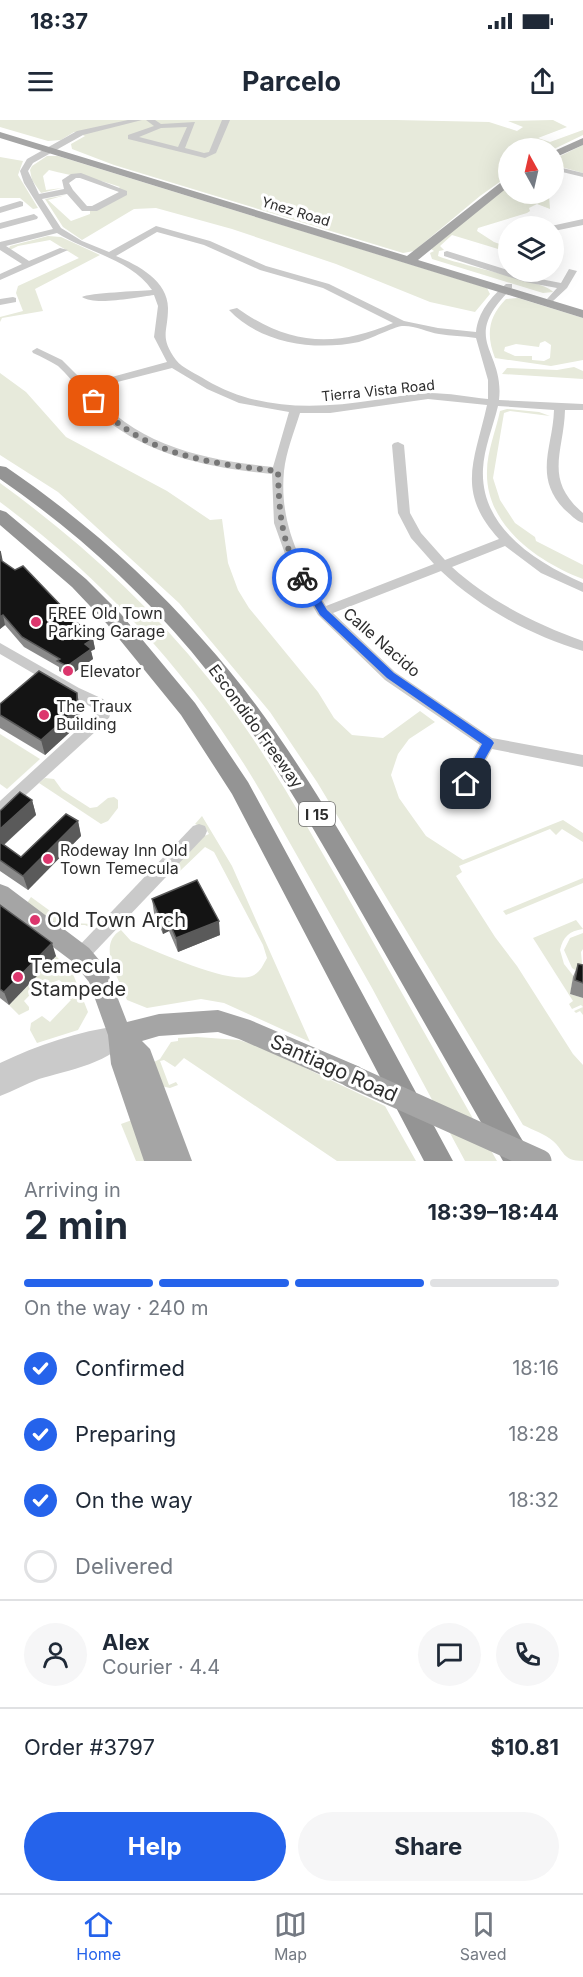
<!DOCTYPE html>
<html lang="en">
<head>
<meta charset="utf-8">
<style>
  :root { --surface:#fff; --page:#f6f6f7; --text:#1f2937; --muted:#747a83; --line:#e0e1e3; --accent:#2563eb }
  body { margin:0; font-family:Inter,sans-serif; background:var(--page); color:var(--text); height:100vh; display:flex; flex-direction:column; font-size:22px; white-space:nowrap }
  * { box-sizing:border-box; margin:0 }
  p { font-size:20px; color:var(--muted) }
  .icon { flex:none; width:33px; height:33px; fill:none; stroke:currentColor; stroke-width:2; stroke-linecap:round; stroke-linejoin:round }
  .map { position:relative; height:1041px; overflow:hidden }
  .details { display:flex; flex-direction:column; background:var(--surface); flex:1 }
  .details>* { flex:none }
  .needle { width:39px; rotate:352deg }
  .tools { position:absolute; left:498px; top:18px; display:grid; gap:12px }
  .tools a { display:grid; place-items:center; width:66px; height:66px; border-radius:50%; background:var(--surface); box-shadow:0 6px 24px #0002; font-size:30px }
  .pin { position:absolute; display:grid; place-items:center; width:51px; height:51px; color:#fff; margin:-26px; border-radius:12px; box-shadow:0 3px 9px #0006 }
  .courier { position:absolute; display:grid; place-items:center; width:60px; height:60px; margin:-30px; border:4px solid #2563eb; border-radius:50%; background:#fff; color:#222; box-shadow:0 2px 8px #0007 }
  .overview em { font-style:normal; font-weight:700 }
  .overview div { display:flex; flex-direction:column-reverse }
  .overview { display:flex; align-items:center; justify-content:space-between; height:102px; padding:0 24px }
  h1 { font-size:39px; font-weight:700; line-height:45px }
  .bar { display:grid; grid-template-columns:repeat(4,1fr); gap:9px 6px; align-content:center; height:72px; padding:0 24px }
  .bar i { height:8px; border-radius:4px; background:var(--line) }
  .bar .selected { background:var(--accent) }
  .bar p { grid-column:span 4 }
  .line { display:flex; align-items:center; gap:15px; padding:0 24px; border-top:2px solid var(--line) }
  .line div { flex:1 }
  .round { display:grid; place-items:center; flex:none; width:63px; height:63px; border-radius:32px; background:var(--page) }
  ol { padding:0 24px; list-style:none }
  li { display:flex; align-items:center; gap:18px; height:66px }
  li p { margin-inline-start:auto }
  li .icon { padding:6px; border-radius:50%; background:var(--accent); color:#fff; stroke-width:4 }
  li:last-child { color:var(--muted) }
  li i { width:33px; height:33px; border:3px solid var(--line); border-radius:50% }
  .action { display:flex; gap:12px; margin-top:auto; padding:12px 24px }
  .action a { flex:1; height:69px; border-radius:36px; background:var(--accent); color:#fff; font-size:24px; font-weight:700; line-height:69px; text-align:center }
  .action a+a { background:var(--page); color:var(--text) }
  .status { display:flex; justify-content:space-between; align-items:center; height:42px; padding:0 30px; background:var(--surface); direction:ltr }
  .status svg { height:16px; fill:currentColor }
  header { display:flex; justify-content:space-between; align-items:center; height:78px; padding:0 24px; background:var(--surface); font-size:27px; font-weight:700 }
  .tabs { display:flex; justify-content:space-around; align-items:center; height:84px; border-top:2px solid var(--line); background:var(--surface); font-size:16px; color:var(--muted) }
  .tabs a { display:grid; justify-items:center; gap:3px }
  .tabs .selected { color:var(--accent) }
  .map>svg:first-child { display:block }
  .green { fill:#e7eadb; fill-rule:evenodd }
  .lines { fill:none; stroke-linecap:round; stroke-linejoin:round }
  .minor { fill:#cacaca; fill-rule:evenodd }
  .major { fill:#a5a5a5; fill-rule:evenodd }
  .highway { fill:#949494; fill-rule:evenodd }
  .major-bridge { stroke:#a5a5a5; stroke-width:23 }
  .wall { fill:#8a8a8a }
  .shaded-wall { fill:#5a5a5a }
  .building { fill:#141414; stroke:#5a5a5a; stroke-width:1.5 }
  .route { fill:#2563eb }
  .done { stroke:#767676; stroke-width:6; stroke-dasharray:0 10.8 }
  .poi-dot { fill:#dc366d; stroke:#fff; stroke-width:2 }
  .labels { text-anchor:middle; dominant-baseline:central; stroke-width:6; stroke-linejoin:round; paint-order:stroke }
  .far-street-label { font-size:14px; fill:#2d2d2d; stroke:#fff }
  .shield { fill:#fff; stroke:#6c6c6c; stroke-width:1.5 }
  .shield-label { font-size:15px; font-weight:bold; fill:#2d2d2d }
  .poi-label { font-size:16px; fill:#2d2d2d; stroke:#fff; text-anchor:start }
  .street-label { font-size:16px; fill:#2d2d2d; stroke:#fff }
  .near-poi-label { font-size:20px; fill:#2d2d2d; stroke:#fff; text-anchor:start }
  .near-street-label { font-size:20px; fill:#2d2d2d; stroke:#fff }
</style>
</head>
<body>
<div class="status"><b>18:37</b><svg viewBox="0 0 49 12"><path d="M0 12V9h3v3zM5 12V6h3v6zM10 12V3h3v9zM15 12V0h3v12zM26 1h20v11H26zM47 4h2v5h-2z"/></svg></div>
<header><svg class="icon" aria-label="menu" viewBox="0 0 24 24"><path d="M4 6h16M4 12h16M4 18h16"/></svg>Parcelo<svg class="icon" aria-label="share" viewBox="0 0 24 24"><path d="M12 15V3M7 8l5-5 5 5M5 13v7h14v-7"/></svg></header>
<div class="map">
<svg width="583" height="1041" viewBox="0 0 583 1041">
  <rect width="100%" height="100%" fill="#fff"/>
  <g class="green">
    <path d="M0,0H396L489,2L517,11L523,7L508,1L553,0L567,7L538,18L550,22L583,10V15L554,29L508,28V56L480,76L414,131L403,133L114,45L72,29L71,24L85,16L74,12L61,20L48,21L0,7Z"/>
    <path d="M583,25V53L554,45V39Z"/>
    <path d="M47,36H58L487,168L490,174L475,192L430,182L336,144L232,109L156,88L134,89L82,120L63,107L45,79L66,75L48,80L71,101L90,94V88L120,72L116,70L120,67C97,58 73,57 49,50L43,56L46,70L62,68L41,73L32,60L30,50L32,46Z"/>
    <path d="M0,37L23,41L18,55L38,88L33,89L20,78H0Z"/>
    <path d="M508,66V74L549,76L550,89L537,84L529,88L530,91L527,93L478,108L477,111L494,122L508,127V132L452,115L440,126L444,130L439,131L438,136C458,145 547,162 553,172L543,173L432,139L430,133L434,131L431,129Z"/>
    <path d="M48,116L61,117L100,135L35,169L43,191L2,198L0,202V197L23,191L16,173L18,166L79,138L50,120L18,126L8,131L10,126Z"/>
    <path d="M518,178L583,198V240L551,246L495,238C486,215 488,197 506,179ZM545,221L551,225L550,238L544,241L532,240V236H515L504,231L505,227L516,224L539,227L540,223Z"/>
    <path d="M574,247L583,251V259L502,254L507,248L557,250Z"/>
    <path d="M0,253L26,272L66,317L167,371L210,400L222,399L228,443L238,470L249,488L318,572L334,598L352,615L383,618L420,591L435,602L409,619L398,634L391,655L399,678L426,716L463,740L563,700L583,713V722L562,709L556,715L550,709L459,746L462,752L456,756L495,817L517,846L573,934L583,945V1041C562,1041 564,1030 553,1021C545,1014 533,1010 523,1005L317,662L270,592L179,483L58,372L0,335Z"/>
    <path d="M507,289L539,292L550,296L510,291L504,293L493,358L500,380L515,403L535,417L536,421L583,445V459C538,442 485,405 487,351C487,332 496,310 500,291Z"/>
    <path d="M0,363C77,419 148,483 208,558C259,620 298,691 338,760C391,854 444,947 497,1041H465L372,868L261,672C195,559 105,460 0,382Z"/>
    <path d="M0,614L40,639L7,669L0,664Z"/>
    <path d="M45,658L54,659L62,670L90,688L97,687L108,678L114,677L118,680V688L108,701L101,704L39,663Z"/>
    <path d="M202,696L232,746L310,922L224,883L201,879L147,888L127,880C119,858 96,825 121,810L131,821C157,831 228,865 252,856C260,853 263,845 267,838L263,825L214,732L205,727L180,751L174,747L202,717L209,714L206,709L195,704Z"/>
    <path d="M583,758V763L506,795L503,791Z"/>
    <path d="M31,777L57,796L60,794L72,803L94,804L91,808L85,805H70L66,810L45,800L27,783Z"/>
    <path d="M576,800L583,809C569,811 563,817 560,830L564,844L575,858H573L570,874L583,878V895L580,891L576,893L574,891L583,887L581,885L572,889L569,884L573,881L533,818Z"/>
    <path d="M583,813V829L581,832L583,855L572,848L564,830L570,818Z"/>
    <path d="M56,836L73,854L88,892L78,910L37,923L30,910L31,903L42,896L50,902L71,880L64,874L66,865L59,860L51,863L45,859L24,881L29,887V890L19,895L9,885Z"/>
    <path d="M197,917L239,920L261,927L385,986L416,1041H337L184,938L175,947L164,940L160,941L169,965L176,962L178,965L170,968L161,966L152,943L160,939L171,922L178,921V918Z"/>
    <path d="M132,1000L146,1041H136L121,1004Z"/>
  </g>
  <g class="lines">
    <g class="minor">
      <path d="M128,0H142L83,15L33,43L28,51L39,74L64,69L62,60L71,54L81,53L127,71V75L97,91H82L67,74L42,79L61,108L82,121L109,132L156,106L210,121L266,146L329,164L404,201L438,208L476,212C478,192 491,177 506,164H512V168C458,221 505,228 499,280L583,284V290H565C564,332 543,359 583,393V403C576,401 570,394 564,389C533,356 553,327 554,290L498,286C493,307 484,328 483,349C480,408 536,442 583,463V472L541,453L505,426L452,447C489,481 536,504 583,521V531C532,516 480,488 441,451L333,493L395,552L492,618L583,635V647L492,629L471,668L466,670L461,668L458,664L480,625L385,560L318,495L289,445L274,403L272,354C213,348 151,337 104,298C86,283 75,261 58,246C50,241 42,237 33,233L32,231L37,228L62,240L86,264L167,242L154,217L158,186L154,175C138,177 95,186 82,177C89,173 139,171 152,170C132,140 87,132 57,113L6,126L29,141L60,128L68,130L0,160V154L22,144L0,130V122L53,109L24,63L20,51L27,39L77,11ZM76,58H80L119,72L92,86H87L73,70L69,63ZM157,112L204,125L260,150L323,168L393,203C335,228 289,225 237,188L229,190C261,224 315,231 359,222C370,219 394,207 402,206C414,205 427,212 439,214C451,216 463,216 476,218L488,260V279C469,277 448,273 429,273C411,273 392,278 375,280C317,289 258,291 206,260C197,254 182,248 176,240C159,216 168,213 168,188C168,161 138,145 116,136ZM172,248L207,269L239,283L289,292L273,347C205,340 135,326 90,269ZM428,279L487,285C475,340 455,371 499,419L445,440L421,413L410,393L404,325L398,322L394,323L392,325L398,393L411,418L434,444L326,486C300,443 279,403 284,351C286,332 294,312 300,293H330Z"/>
      <path d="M146,0H155L161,4L195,2L185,28L204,33L209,32L222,0H230L216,33L205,38L128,19V15L154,6ZM187,7L178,27L139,17L161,8Z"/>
      <path d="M554,46L583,53V57L554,50Z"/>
      <path d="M20,81L23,82V86L0,93V87Z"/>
      <path d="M34,94L38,97L37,99L0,109V103Z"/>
      <path d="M583,99V105L554,111V106H551Z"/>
      <path d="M447,131L530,157L561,163L569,149L577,151L567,168L552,182L547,179L557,168L525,162L444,136V132Z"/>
      <path d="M13,177L16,178V182L0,185V179Z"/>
      <path d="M0,523L79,568L103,579L112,589L109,598L96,611L5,694L0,696V681L98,591L0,534Z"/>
      <path d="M199,704L205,706L207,711L205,716L87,840L81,843L75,840L72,835L75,830L193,706Z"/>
      <path d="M120,906L126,909L129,915C117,942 65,951 39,959C26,964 13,971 0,976V943C38,925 78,911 120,906Z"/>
    </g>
    <g class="major">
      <path d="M0,12L407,136L504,60L508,59V67L418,140L583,190V198L0,18Z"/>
      <path d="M583,18V25L554,38V31Z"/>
      <path d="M0,764L8,767L89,828L106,848L127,902L159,894L218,890L250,900L360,947L363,956L360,965L351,968L239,919L218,912L159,916L142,921L150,929L192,1041H144L111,944L108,915L89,862L73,842L0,787Z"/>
    </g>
    <g class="highway">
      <path d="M0,346L6,347C79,397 144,453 203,520C275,600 329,693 383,785C430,865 477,944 524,1023L528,1033L525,1041H503C459,964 415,886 371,809C316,712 262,617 191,531C135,465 71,408 0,359Z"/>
      <path d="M0,390L6,392L86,459L121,494L195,583L248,662L453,1041H424L232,674L181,595L107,504L72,467L0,405Z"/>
    </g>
    <path class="major-bridge" d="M351,956L540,1041"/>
  </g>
  <g class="wall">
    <path d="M2,441L93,519L95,529L91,531L93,539L69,556L59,551V547L24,527L5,505L0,509Z"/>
    <path d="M77,573L80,588V603L45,635L0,608V584Z"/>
    <path d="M32,680L36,695L4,725L21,737L78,701L81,716L28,770L0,751V691Z"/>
    <path d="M152,779L220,815L178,832L169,811L163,814L154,793Z"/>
    <path d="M0,785L56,836L9,885L0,878Z"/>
    <path d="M578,844L583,845V878L570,874L573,857Z"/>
  </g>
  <g class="shaded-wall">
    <path d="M3,495L5,505L0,509V497Z"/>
    <path d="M93,519L95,529L91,531L93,539L69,556L67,546L85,524Z"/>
    <path d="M77,573L80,588V603L45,635L41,620Z"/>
    <path d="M32,680L36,695L0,728V709Z"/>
    <path d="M78,701L81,716L28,770L23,756Z"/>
    <path d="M167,797L169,811L163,814L161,800Z"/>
    <path d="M219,801L220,815L178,832L176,818Z"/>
    <path d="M52,823L56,836L9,885L4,872Z"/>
  </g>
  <g class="building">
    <path d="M0,431L2,441L15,450L23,446L93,519L85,524L91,529L67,546L57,541L60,539L22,517L3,495L0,497Z"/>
    <path d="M39,551L77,573V588L41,620L0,595V584Z"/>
    <path d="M20,672L32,680L0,709V691Z"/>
    <path d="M66,694L78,701L23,756L0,740V722L21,737Z"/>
    <path d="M197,760L219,801L176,818L167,797L161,800L152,779Z"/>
    <path d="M0,785L52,823L4,872L0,869Z"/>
    <path d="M578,844L583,845V863L575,860Z"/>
  </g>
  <path class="route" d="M302,455L306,456L327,490L394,553L492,620L494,623L469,667H462L460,664L482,624L387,558L320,495L298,458Z"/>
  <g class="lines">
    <path class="done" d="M94,281C142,335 211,344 278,351C279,391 281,423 302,458"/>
  </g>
  <g class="poi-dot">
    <circle cx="36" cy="502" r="6"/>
    <circle cx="68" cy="551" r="6"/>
    <circle cx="44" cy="595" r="6"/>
    <circle cx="48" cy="739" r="6"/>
    <circle cx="35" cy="800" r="6"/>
    <circle cx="18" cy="857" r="6"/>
  </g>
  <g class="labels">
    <g class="far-street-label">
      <text transform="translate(296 91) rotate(17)">Ynez Road</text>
      <text transform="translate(378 270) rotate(-6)">Tierra Vista Road</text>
    </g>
    <rect class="shield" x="299" y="682" width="36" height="24" rx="4.5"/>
    <g class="shield-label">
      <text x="317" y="694">I 15</text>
    </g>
    <g class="poi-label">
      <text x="48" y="493">FREE Old Town<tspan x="48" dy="18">Parking Garage</tspan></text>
      <text x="80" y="551">Elevator</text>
      <text x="56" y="586">The Traux<tspan x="56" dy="18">Building</tspan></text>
      <text x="60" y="730">Rodeway Inn Old<tspan x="60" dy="18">Town Temecula</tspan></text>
    </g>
    <g class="street-label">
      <text transform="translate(382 522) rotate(41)">Calle Nacido</text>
      <text transform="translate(256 606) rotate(54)">Escondido Freeway</text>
    </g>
    <g class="near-poi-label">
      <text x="47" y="800">Old Town Arch</text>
      <text x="30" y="846">Temecula<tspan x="30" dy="23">Stampede</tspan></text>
    </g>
    <g class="near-street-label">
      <text transform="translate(334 948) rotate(24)">Santiago Road</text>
    </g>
  </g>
</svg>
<div class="tools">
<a><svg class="needle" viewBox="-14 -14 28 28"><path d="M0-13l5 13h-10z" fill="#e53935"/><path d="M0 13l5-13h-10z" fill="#747a83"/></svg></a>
<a><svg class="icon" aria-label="layers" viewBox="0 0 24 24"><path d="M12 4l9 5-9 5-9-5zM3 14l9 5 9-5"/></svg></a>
</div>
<div class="pin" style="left:94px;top:281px;background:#ea580c"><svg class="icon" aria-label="bag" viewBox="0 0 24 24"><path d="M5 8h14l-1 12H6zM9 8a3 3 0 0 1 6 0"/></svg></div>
<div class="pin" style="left:466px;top:664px;background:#1f2937"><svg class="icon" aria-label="home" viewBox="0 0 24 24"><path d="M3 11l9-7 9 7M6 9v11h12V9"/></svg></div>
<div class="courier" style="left:302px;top:458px"><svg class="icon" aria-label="bike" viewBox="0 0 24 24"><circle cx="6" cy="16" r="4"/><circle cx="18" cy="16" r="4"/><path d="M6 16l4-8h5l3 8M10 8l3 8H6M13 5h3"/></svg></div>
</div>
<section class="details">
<div class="overview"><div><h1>2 min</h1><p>Arriving in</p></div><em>18:39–18:44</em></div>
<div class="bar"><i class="selected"></i><i class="selected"></i><i class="selected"></i><i></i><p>On the way · 240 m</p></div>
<ol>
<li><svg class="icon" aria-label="check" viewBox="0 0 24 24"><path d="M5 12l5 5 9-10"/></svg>Confirmed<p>18:16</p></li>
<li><svg class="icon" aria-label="check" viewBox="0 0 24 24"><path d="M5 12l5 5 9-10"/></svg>Preparing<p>18:28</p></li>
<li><svg class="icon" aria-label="check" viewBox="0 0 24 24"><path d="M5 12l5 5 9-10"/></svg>On the way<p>18:32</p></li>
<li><i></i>Delivered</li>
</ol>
<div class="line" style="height:108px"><a class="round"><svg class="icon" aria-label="person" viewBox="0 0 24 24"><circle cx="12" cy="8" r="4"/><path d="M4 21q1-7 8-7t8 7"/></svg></a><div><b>Alex</b><p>Courier · 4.4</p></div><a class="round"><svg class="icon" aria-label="chat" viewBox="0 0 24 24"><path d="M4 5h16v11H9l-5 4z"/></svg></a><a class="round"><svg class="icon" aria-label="phone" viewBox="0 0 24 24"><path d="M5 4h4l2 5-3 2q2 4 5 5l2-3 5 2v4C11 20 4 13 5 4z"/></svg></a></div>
<div class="line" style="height:78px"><div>Order #3797</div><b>$10.81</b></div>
<div class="action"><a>Help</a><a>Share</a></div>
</section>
<nav class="tabs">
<a class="selected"><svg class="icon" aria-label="home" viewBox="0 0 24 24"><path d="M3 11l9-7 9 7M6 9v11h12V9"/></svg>Home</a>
<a><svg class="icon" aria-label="map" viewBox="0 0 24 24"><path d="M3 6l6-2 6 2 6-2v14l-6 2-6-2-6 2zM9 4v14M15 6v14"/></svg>Map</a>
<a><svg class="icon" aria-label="saved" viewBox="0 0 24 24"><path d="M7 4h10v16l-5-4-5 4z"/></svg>Saved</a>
</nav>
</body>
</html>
